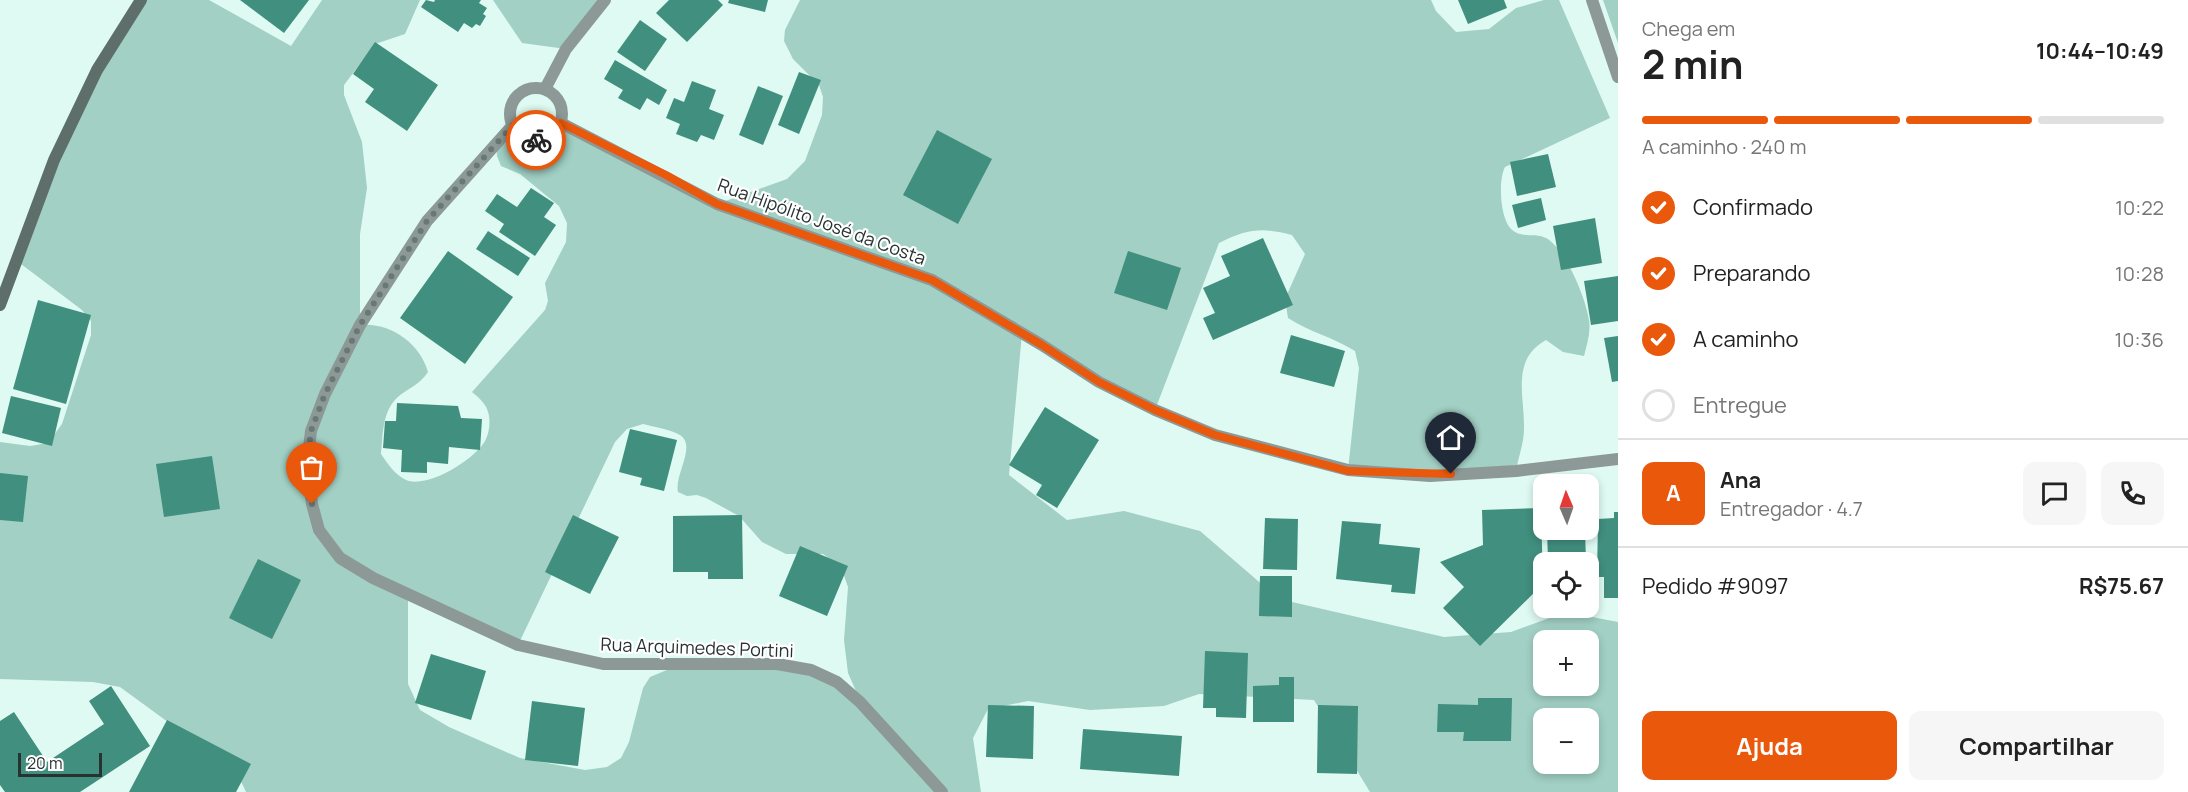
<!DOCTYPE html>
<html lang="pt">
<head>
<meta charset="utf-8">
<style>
  :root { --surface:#fff; --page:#f6f6f6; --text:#222; --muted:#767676; --line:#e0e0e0; --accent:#ea580c }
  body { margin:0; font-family:Manrope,sans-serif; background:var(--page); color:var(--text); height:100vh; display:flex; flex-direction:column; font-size:22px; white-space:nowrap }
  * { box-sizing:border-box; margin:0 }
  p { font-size:20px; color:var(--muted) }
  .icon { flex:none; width:33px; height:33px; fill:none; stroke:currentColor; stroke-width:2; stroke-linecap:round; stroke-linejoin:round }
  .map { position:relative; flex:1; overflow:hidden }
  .details { display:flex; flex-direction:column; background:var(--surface); width:570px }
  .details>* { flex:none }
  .needle { width:39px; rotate:358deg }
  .tools { position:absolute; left:1533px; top:474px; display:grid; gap:12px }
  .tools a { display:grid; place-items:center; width:66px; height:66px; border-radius:12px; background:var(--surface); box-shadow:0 3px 9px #0003; font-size:30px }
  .scale { position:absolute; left:18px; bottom:15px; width:84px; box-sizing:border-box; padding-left:6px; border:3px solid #283230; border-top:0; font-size:16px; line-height:21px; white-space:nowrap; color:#283230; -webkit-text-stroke:4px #fff; paint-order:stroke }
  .pin { position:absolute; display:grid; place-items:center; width:51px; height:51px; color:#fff; margin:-62px -26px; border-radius:50% 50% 50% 0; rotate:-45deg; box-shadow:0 0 6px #0007 }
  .pin .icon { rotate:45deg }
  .courier { position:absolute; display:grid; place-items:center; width:60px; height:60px; margin:-30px; border:4px solid #ea580c; border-radius:50%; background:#fff; color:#222; box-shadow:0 2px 8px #0007 }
  .headline em { font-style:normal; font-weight:700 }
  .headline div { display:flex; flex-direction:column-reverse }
  .headline { display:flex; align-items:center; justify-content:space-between; height:102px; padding:0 24px }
  h1 { font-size:39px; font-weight:700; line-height:45px }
  .bar { display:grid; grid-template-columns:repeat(4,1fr); gap:9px 6px; align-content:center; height:72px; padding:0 24px }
  .bar i { height:8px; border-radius:4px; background:var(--line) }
  .bar .on { background:var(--accent) }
  .bar p { grid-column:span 4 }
  .line { display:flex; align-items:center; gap:15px; padding:0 24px; border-top:2px solid var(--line) }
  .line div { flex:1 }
  .round { display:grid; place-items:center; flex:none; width:63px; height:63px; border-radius:12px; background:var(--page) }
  ol { padding:0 24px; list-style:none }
  li { display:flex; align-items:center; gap:18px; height:66px }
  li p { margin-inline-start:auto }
  li .icon { padding:6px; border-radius:50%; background:var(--accent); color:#fff; stroke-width:4 }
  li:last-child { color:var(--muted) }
  li i { width:33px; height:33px; border:3px solid var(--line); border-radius:50% }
  .action { display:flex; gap:12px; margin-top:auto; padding:12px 24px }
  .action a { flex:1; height:69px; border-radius:12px; background:var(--accent); color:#fff; font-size:24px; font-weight:700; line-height:69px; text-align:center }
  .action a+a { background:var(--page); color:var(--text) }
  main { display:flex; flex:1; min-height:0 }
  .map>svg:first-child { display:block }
  .green { fill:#a2d0c4; fill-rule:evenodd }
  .building { fill:#418f7f }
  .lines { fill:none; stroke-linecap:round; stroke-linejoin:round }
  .street { stroke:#8d9996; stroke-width:12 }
  .secondary { stroke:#5e6e6a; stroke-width:12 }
  .done { stroke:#687874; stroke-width:6; stroke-dasharray:0 10.8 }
  .route { stroke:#ea580c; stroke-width:8 }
  .labels { text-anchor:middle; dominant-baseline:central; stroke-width:4.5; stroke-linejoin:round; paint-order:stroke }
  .street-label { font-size:18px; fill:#283230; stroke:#fff }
</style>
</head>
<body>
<main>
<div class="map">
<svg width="1618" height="792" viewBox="0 0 1618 792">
  <rect width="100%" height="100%" fill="#defaf3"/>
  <g class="green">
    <path d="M141,0H209L291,46L322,0H420L405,34L375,44L344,85V95L362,142L367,188L360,234V325C390,322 420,343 428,372C418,386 412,386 399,396C382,410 383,434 381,454C388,464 394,474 406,480C428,489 475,459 485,441C490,432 491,418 487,409C485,403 477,396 472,392L545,310L548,301L545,283L566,242L567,223L559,206L520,174L501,166L497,156L496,144L513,125C527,145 549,144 561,123L717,204L787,179L805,161L822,115L823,97L819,85L793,59L784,41L785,30L800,0H1431L1436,11L1456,32L1489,29L1516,8L1544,0H1559L1610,118L1505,167C1498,180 1500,218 1511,229C1522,239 1535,232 1546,238C1566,249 1586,299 1589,320C1591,332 1587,344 1584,356L1563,352L1546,340C1510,360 1525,397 1524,429C1524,443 1518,458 1516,471L1348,470L1359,368L1355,351C1333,337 1309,332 1288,318L1285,299L1305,254L1292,235C1262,227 1247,229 1219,243L1155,410L1022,333L1009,475L1067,520L1124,511L1200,531L1279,599L1444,637L1511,632L1566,612L1618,622V792H1370L1314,700L1199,694L1164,706L1090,710L1028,701L988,709L973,738L981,792H246L240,779L220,760L120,687L93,682L0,679V442L30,446L48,443L62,424L91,335V321L82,310L17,261L54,160ZM643,424C654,427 670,429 680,435C697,446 674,475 678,492L687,496L697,495L706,498L739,516L762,542L786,554H823L841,567L848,587L844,640L848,673L860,700L811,670L679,665L650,677L643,688L629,742L621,758L607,767L585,770L520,758L449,727L420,710L408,684V594L518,645L615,442L627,429ZM1544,640H1588V686H1544ZM1544,718H1588V764H1544Z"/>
    <path d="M493,0H605L566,49L522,43Z"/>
    <path d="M1603,0H1618V43Z"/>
  </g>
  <g class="building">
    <path d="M240,0H309L284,33Z"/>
    <path d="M426,0L434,2L435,0H481L479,3L487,8L483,14L486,16L480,26L476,24L472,28L464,23L458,32L421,7Z"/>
    <path d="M669,0H718L723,5L687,42L656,13Z"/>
    <path d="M729,0H768L765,12L728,3Z"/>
    <path d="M1458,0H1504L1507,8L1468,24Z"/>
    <path d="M640,20L667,39L645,71L617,52Z"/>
    <path d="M375,42L438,85L407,131L365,102L374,89L353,74Z"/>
    <path d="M615,60L667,90L659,105L647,98L640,110L618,98L623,90L604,79Z"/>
    <path d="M799,72L821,80L799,134L778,125Z"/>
    <path d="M692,81L716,90L709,109L724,115L714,140L701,135L697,142L676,134L680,124L666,118L674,98L684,102Z"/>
    <path d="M758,86L783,96L763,145L739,135Z"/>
    <path d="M937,130L992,159L958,224L903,195Z"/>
    <path d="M1548,154L1556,187L1517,196L1510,162Z"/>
    <path d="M531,188L554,203L544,217L556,225L535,256L499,232L504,224L485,211L497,194L517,207Z"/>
    <path d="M1541,198L1546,220L1518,228L1512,205Z"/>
    <path d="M1595,218L1602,263L1561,270L1553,226Z"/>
    <path d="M488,231L530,258L518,276L476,249Z"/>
    <path d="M1263,238L1293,305L1213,340L1203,318L1215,313L1203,288L1230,276L1221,256Z"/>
    <path d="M448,251L513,297L465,364L400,318Z"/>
    <path d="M1128,251L1181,268L1167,310L1114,293Z"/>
    <path d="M1618,276V321L1591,325L1584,281Z"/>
    <path d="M38,300L91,315L66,404L13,389Z"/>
    <path d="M1291,335L1345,351L1334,387L1280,373Z"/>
    <path d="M1618,336V381L1612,382L1604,338Z"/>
    <path d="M11,396L61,408L52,446L2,433Z"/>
    <path d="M397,403L458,406L461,418L482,419L480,450L449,447L448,464L427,462V473L401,472L402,450L383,448L385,421H396Z"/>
    <path d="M1045,407L1099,440L1057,508L1036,495L1042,485L1009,465Z"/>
    <path d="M630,429L677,440L664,491L640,485L642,478L619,472Z"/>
    <path d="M212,456L220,509L164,517L156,464Z"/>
    <path d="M0,473L28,476L23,522L0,520Z"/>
    <path d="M1541,508L1543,584L1480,646L1443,608L1464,587L1440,562L1483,545L1482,510Z"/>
    <path d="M1614,512H1618V598H1604V577H1597L1598,519L1614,518Z"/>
    <path d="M573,515L619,537L590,594L545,572Z"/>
    <path d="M742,515L743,579H708V572H673V516Z"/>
    <path d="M1265,518L1298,519L1297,570L1263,569Z"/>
    <path d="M1342,521L1381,524L1379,544L1420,548L1415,594L1391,592L1392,585L1336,579Z"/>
    <path d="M1547,530H1585L1586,562H1548Z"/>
    <path d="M800,546L848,566L827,616L779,596Z"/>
    <path d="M258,559L301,580L272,639L229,618Z"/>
    <path d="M1260,576H1292V617L1259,616Z"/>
    <path d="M1205,651L1248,653L1246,718L1216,717V708H1203Z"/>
    <path d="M431,654L486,671L471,720L415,703Z"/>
    <path d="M1279,677H1294V722H1253V686L1279,685Z"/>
    <path d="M111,686L150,746L80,792H5L0,785V721L14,712L47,762L104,724L89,701Z"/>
    <path d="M1478,698H1512L1511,741H1463L1464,732H1437L1438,704L1478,705Z"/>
    <path d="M532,701L585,708L578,766L525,760Z"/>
    <path d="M988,705L1034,706L1033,759L986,757Z"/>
    <path d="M1318,705L1358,706L1357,774L1317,773Z"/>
    <path d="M167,720L251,764L236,792H129Z"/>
    <path d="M1083,729L1182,736L1179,776L1080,769Z"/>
  </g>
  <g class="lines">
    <g class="street">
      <path d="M1592,0L1618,77"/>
      <circle cx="536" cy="114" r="26"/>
      <path d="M545,89L566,49L605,0"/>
      <path d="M561,123L717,204L932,280L1042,345L1099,382L1155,410L1215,435L1348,470L1430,476L1516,471L1618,459"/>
      <path d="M513,125L427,221L360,325L325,394L311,431L307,465L312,504L319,530L340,558L373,578L518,645L603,664H777L811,670L837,682L860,702L942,792"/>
    </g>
    <path class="secondary" d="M0,305L54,160L97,70L141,0"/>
  </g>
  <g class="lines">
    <path class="done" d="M312,504L307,465L311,431L325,394L360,325L427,221L513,125L519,133L536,140"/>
    <path class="route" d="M536,140L548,138L561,123L666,175L717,204L932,280L1042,345L1099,382L1155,410L1215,435L1348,471L1451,474"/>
  </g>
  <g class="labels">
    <g class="street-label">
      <text transform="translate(822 221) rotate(20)">Rua Hipólito José da Costa</text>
      <text transform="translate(697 647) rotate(2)">Rua Arquimedes Portini</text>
    </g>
  </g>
</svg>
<div class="tools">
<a><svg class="needle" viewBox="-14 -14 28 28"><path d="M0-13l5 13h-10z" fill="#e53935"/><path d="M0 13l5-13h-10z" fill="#767676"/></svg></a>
<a><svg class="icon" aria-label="locate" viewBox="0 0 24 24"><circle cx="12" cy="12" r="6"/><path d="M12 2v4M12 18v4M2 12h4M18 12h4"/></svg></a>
<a>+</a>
<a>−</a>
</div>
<div class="scale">20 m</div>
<div class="pin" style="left:312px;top:504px;background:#ea580c"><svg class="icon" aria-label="bag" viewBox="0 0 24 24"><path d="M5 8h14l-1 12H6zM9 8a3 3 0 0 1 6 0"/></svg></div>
<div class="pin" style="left:1451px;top:474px;background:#1f2937"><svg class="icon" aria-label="home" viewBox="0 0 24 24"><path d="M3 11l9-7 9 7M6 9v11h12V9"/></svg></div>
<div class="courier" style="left:536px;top:140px"><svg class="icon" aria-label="bike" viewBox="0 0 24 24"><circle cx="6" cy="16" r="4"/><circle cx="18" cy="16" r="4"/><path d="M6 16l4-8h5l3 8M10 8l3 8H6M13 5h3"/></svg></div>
</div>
<section class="details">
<div class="headline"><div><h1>2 min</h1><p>Chega em</p></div><em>10:44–10:49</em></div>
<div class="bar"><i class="on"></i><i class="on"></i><i class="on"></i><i></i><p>A caminho · 240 m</p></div>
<ol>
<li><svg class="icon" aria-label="check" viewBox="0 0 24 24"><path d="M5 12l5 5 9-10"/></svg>Confirmado<p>10:22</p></li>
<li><svg class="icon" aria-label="check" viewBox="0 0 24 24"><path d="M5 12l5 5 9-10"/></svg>Preparando<p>10:28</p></li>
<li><svg class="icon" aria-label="check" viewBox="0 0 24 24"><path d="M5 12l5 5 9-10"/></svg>A caminho<p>10:36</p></li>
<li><i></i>Entregue</li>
</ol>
<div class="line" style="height:108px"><b class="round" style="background:var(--accent);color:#fff">A</b><div><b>Ana</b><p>Entregador · 4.7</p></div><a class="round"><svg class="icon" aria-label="chat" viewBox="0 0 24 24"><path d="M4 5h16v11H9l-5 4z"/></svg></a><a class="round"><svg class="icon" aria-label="phone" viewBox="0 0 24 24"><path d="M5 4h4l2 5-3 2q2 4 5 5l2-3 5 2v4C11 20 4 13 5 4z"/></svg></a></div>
<div class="line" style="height:78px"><div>Pedido #9097</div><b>R$75.67</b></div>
<div class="action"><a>Ajuda</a><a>Compartilhar</a></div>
</section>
</main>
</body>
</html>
